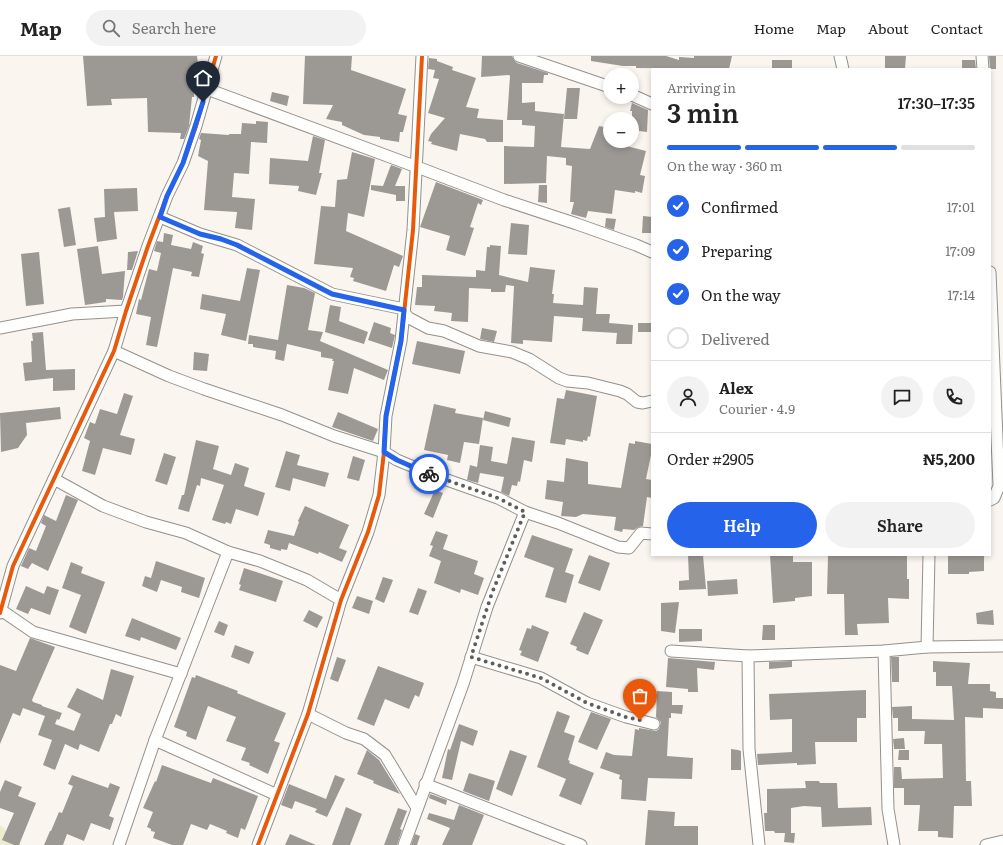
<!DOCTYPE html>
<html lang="en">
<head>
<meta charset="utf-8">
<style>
  :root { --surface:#fff; --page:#f2f2f2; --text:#222; --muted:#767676; --line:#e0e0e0; --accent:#2563eb }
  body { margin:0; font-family:Literata,serif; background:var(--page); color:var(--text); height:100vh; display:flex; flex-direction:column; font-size:15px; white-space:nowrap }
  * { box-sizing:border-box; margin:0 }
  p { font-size:13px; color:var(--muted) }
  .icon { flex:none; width:22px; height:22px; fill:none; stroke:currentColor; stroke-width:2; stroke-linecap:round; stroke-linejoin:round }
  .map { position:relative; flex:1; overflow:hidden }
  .side { position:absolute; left:651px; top:12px; width:340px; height:488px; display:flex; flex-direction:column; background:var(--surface); border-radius:0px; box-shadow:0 2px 6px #0003 }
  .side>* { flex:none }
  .tools { position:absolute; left:603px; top:12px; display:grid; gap:8px }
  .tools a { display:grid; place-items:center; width:36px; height:36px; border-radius:50%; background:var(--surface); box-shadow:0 2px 6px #0003; font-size:20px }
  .pin { position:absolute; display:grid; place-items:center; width:34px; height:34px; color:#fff; margin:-41px -17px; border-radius:50% 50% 50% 0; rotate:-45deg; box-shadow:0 0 4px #0007 }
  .pin .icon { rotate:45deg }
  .courier { position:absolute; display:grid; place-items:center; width:40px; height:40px; margin:-20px; border:3px solid #2563eb; border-radius:50%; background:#fff; color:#222; box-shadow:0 1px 5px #0007 }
  .overview em { font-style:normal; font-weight:600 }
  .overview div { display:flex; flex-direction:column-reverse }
  .overview { display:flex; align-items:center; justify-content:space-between; height:68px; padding:0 16px }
  h1 { font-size:26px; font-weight:600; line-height:30px }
  .bar { display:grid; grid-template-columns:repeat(4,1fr); gap:6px 4px; align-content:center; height:48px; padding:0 16px }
  .bar i { height:5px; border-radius:3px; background:var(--line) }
  .bar .on { background:var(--accent) }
  .bar p { grid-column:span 4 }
  .line { display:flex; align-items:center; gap:10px; padding:0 16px; border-top:1px solid var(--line) }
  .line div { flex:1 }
  .round { display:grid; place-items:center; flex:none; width:42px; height:42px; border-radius:21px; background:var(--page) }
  ol { padding:0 16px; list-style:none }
  li { display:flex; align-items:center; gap:12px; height:44px }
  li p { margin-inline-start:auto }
  li .icon { padding:4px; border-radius:50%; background:var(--accent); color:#fff; stroke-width:4 }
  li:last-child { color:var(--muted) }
  li i { width:22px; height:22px; border:2px solid var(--line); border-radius:50% }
  .primary-button { display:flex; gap:8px; margin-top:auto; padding:8px 16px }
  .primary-button a { flex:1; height:46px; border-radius:24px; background:var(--accent); color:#fff; font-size:16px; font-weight:600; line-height:46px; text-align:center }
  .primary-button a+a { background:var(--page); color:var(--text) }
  header { display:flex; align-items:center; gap:24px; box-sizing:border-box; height:56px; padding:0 20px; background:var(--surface); border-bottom:1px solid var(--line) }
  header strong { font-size:19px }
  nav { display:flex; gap:22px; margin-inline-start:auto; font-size:14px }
  .search { width:280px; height:36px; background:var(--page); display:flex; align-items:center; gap:10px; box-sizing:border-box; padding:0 14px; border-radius:22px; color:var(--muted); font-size:15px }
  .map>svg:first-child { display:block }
  .green { fill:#eaeecf }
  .building { fill:#9c9995 }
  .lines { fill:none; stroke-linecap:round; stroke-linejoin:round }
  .street-casing { stroke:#93918e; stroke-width:13 }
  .street { stroke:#fefefd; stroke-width:11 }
  .cycleway-casing { stroke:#fff; stroke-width:6 }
  .cycleway { stroke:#e8590c; stroke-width:4 }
  .done { stroke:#5f5e5b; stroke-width:4; stroke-dasharray:0 7.2 }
  .route { stroke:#2563eb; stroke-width:5 }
</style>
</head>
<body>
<header>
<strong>Map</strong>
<div class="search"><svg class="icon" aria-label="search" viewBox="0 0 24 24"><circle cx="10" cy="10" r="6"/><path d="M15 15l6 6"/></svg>Search here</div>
<nav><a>Home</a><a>Map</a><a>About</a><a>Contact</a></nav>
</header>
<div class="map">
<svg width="1003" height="789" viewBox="0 0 1003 789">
  <rect width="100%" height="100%" fill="#faf5ef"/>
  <path class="green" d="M0,769L22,789H0Z"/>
  <g class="building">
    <path d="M83,0H197L198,8H193L194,41H192L189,70L184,83H180L181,77L148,76L147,42L111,43L112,49L87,50Z"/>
    <path d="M305,0H352L351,14L406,33L398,58L407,60L403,76H400L399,86L380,83V81L364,79L342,69V66L326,63L333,49L303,48Z"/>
    <path d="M482,0H512L514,4L517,7L548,17V19H544L543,27H522V47L535,46V55L564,58L561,91L590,93L599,70L610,72V85H615V87L646,95L640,119L645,120L642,137L635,135V137L615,134L612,158L588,155L586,162L571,158L574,146H570L572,110L566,109V102L547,100L546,127L504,128V90L534,91L535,70L522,69V64H507L510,20L509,19L481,21Z"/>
    <path d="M591,0H666L679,4V1L694,2V0H732L729,13L636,12V10H623L591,5Z"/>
    <path d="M885,0H906L905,13H885Z"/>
    <path d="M989,0H996V13H990Z"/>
    <path d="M429,2L437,3V5L453,11L452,14L476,22L466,51L479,53L477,62L503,64V86H487L485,83L460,78L457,95L431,88L432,86L428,85L431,78L445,62L428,57L439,23L433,22L435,14L428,13Z"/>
    <rect x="772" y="4" width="20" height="9"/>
    <path d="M962,4H975L976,13H962Z"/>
    <path d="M567,32H580L577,63H564Z"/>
    <path d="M272,36L289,40L287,50L270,45Z"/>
    <path d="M632,47L648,54L647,76L632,74V55H630Z"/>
    <path d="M256,65L268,66L267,87L251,86L249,118L234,117L232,141L255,143L252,174L235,172L237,156L204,154L208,105L198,100L201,84L199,83L201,77L229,79V78H241L242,67L256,68Z"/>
    <path d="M313,80L325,84L319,117H322L316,139L298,135L299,130L269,128L270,102L308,105Z"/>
    <path d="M352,96L375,103L364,161L348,157L346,175L403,200L399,211L394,209L386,235L353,225L354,222L350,221L353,212L314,208L321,150L335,151L337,124L347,123Z"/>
    <path d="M391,109L402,113L395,130H405V145H396V139L371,134V129L383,130Z"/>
    <path d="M436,126L483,144L481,149L478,147L470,171L474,172L465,200L446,194L450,180L420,171Z"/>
    <path d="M539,129H547V147L538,146Z"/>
    <path d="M137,132L138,155L114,156L117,183L97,186L94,162L105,161L104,133Z"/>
    <path d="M70,151L76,189L64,191L58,153Z"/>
    <path d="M643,160L652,161V177H642Z"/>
    <path d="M606,162L616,163L614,174L605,171Z"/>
    <path d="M511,167L529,169L527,199L508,198Z"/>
    <path d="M164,177L173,179L171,189L191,193L193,186L203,190L201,197L204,198L199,221L191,220L192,216L173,212L157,291L146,289L151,261L136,258L139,243L141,244L149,213L157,215L161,197L154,195L157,185L163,186Z"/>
    <path d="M490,189L501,190L499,219L528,226L530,211L555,214L552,238H554L553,247L583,249L584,231L598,232L596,258H610L609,267L633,269L632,288H616L617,277L582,275L583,262L554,260L552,286L523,284V288L511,287L514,230L506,229L505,236H491V233L469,232L468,266L451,265L452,257L434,255L435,250L415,249L417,231H422V219L476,221V214L485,215L487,191H490Z"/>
    <path d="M98,190L102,218L125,215L123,241L122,244L106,243V246L85,249L77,193Z"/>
    <path d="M138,195L132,214H127L128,196Z"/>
    <path d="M39,196L44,248L26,250L21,198Z"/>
    <path d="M247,212L260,214L246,285L221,279L226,258L200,253L202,238L240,245Z"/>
    <path d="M287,229L304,232L315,237L308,274L323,276L320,285L388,314L384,324L354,312L348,338L328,334L334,305H332L333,303L321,301V296L287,288L284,305L275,303L276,295L253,291V288H248L249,279L278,284Z"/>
    <path d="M330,249L341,251L339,265L368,276L364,288L325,276Z"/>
    <path d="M374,266L391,272L390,277L395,279L392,292L368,284Z"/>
    <rect x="638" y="267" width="14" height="9"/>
    <path d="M482,272L497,275L494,286L480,283Z"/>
    <path d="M43,276L46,314L75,313V334L53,335V322L25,325L23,307L32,306L31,285H33L32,277Z"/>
    <path d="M417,285L465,295L460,318L412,308Z"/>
    <path d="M194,296L209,298L207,315L193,314Z"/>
    <path d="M566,334L597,340L590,381L588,380L587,385L583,384V386L566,383L565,389L550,387L557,342L564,343Z"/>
    <path d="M124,337L133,340L120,379L135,383L131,399L103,392L95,419L82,415L90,385L84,382L90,366L95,368L100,353L117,358Z"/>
    <path d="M434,348L456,353L455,357L483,362L479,388L464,386L460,407L447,404L448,399L424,394Z"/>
    <path d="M60,351L61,363L26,367L27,379L18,392L1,396L0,357Z"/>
    <path d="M485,355L511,362L509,371L483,364Z"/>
    <path d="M338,356L378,373L373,385L332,371Z"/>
    <path d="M512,381L535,385L532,406L524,404L520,426L518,425L517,430L512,429L509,440L501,436L504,421L480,417L478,427L467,424L470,409L477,411L480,389L493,391L491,405L507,408Z"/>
    <path d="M196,384L219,390L213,413L231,419L235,407L249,412L244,430L265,437L258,460L236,453L231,468L226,466L225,468L212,464L224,429L201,422L200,430L197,429L189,456L178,453L182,439H184Z"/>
    <path d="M635,385L652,388V394L646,423L652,424V442L647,441L643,470L638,471L634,474L623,473L622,476L614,474L616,461L583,458L576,461L561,460L563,446L545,443L547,424L564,426L566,402L588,406V428L621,432L629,387L635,388Z"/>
    <path d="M286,395L300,399L297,409L329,417L325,431L293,422L290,435L275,431Z"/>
    <path d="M164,397L176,401L167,429L155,425Z"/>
    <path d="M353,400L365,404L359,425L347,422Z"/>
    <path d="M435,434L443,437L433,462L424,458Z"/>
    <path d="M66,439L78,444L48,515L32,507L28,513L21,510L29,492L36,495L46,470L41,467L44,459L56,465Z"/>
    <path d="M305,450L349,469L339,492L347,495L342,506L319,496L318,498L289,487L287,494L281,493V495L270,492V489L264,487L268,474L294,480L299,466L298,465Z"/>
    <path d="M436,475L448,479L443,493L478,505L474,518L484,522L478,539L461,533L460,537L434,527L441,505L429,500L433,490L430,489Z"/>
    <path d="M532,479L573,493L565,516L574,519L566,547L545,541L554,512L524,501Z"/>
    <path d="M589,499L610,507L600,535L578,527Z"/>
    <path d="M688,499H703L706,533L679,534V525L689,524Z"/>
    <path d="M770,499H793V506H812V540L795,542V545L773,547Z"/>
    <path d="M873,499H907V523H909V543L888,542L889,567L857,568L858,579H845L844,538H827L828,500Z"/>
    <path d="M948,499H984V515L969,516V518H948Z"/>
    <path d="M156,505L205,522L199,542L181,536L182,531L161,524L157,536L142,530L145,520L151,522Z"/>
    <path d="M71,506L83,511L81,517L105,526L86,578L69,571L81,539L62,532Z"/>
    <path d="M244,512L283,525L276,546L239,534L241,529L239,528Z"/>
    <path d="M383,521L393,524L384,547L375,543Z"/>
    <path d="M737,523L738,538L708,540L707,525Z"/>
    <path d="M26,530L44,538L47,530L59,534L50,559L31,552L28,558L16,553Z"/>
    <path d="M418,532L427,535L418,559L409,556Z"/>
    <path d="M357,540L373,545L369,558L352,552Z"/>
    <path d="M679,546L675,577L661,575V547Z"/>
    <path d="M309,554L323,561L317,572L303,565Z"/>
    <path d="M993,554L994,569L977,568L976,557Z"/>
    <path d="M584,556L603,564L588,599L576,594L577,591L570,588Z"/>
    <path d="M132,562L181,582L176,594L141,581L140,585L125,580Z"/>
    <path d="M219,565L228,569L224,580L214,576Z"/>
    <path d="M532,569L549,576L538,606L520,599L522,595L519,594L527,572L531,573Z"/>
    <path d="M763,569H775V584H762Z"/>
    <path d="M679,573H702V585L679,586Z"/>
    <path d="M30,582L55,591L32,644L33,646L42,649V650L62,657L59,664L57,663L55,668L74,675L81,658L67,651L77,632L103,644L111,613L134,620L121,661L116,658L112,668H110L99,696L80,688L78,694L65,688L55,714L43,709L52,684L38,679L45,660L23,652L20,660L13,657L0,688V609L16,615Z"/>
    <path d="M235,589L254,596L249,608L231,601Z"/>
    <path d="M337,601L346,604L338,626L330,623Z"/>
    <path d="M891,601H899V626H892Z"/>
    <path d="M668,602L715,606L714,614L697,612L698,636H688V633L666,631Z"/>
    <path d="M792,605V611L769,613V606Z"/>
    <path d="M933,605L970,607L968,628H990V635L996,636V642H1003V653L983,652V662L965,661L966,725H971L972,750H954L953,782L938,781V775H918L920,749H904V732H894V711H901L902,723L943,722L942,688H924L925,675H898V662H893L892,651L912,650V663L954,664L952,630H936V616H933Z"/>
    <path d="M378,610L424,627L419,641L415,639L409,653L385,643L374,670L357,663Z"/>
    <path d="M196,619L238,635L237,637L286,657L274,685L280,687L268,718L249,709L250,707L241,704L246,692L226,685L236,661L208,650L196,684L186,680L187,676L174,671L192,621L195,622Z"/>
    <path d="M866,634V662H857V686H815L816,708L797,709V707L758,709L757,698L792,696V663L770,664L769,638Z"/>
    <path d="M657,635L672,636V649H683L682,658L671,657V662H669L667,700L693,702L692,723L648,722L646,745L621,743L622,724L619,723L620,719L600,712L606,696L614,699L632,700L635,673L639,674V672L656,675L659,673L661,666L656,661Z"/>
    <path d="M557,655L570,660L564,676L575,680L568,704L570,705L569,707L594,717L581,749L559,740L566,723L537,711Z"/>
    <path d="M591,656L611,663L597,694L578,686Z"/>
    <path d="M459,668L478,675L473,690L461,685L452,724L442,722L448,693L450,694Z"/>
    <path d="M904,682L905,693H894L893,683Z"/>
    <path d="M731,693L738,694L741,695V714H731Z"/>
    <path d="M367,694L379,704L400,738L373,727L374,725L357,718Z"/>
    <path d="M510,694L527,700L512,740L496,733Z"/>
    <path d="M899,694H909V704H898Z"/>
    <path d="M162,709L211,727L213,722L258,740L245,774L241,772L238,782L226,777L227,775L210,768L207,774L191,768L183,789H172L153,782L155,776L151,775V773L147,771L153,756L143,752L155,725L156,726Z"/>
    <path d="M469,717L495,725L489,745L463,735Z"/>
    <path d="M72,719L108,732L110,727L120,731L109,760L114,762L110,774L91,767L84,785L67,778L63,789H44L50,775H51L59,756L62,757L73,730L68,728Z"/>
    <path d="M335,719L345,723L327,761L315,756L317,753L295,745L292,753L281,749L289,728L326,743Z"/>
    <path d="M5,724L22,731L18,740L36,747L19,789H14L2,784L14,757L0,752V736Z"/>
    <path d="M805,725H819L820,727H837L838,752L871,751L872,769L822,771L821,751L804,750L791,752V777H789H795L794,787L784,786L785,777H775L774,775H765L764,757H767V733L806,732Z"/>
    <path d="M430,738L447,744L446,749L429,742Z"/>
    <path d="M459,749L484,759L472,789H442L450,772L427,763L429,757L454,764Z"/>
    <path d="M346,751L362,758L350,789H332Z"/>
    <path d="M398,752L407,755L400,773L402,774L397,789H384Z"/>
    <path d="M648,754L675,756L674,770H698V789H645Z"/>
    <path d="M290,778L316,789H285Z"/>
    <path d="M415,778L420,780L417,789H411Z"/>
  </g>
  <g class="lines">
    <g class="street-casing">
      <g id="street">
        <path d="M519,0L610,31"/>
        <path d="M840,0L843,13"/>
        <path d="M982,0L983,13"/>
        <path d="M207,33L417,111L504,144L577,168L636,189L652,196"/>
        <path d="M632,39L652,48"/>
        <path d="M160,161L200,178L237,189L332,238L404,253"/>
        <path d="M990,216L999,430L994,442L990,444"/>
        <path d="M404,257L409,262L428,272L444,275L479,290L512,296L529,303L559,322L567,325L588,327L620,335L627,338L637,346L643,347L652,345"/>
        <path d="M0,272L72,258L126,255"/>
        <path d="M114,295L169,320L204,333L282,359L334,380L384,396L397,404L433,419L498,442L525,456L558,467L618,491L629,492L641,477L652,478"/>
        <path d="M54,423L103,450L146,466L186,477L228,496L260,505L307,524L341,544"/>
        <path d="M1,554L33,576L181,618"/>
        <path d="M0,557L13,510L114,295L126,255L148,190L167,140L183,107L196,70L216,0"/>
        <path d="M927,591L929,499"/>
        <path d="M671,595L748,600L884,595L927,591L1003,590"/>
        <path d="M884,595L888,753L894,789"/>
        <path d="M748,600L749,693L759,789"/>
        <path d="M471,601L541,622L587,647L626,661L654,668"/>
        <path d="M308,658L346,677L364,683L385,699L417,752"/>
        <path d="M155,684L277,739"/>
        <path d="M425,728L581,789"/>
        <path d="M119,789L155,684L228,496"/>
        <path d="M258,789L308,658L341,544L368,476L379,439L384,396L386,360L401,285L413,174L422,0"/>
        <path d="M404,789L463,628L487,551L525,456"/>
        <path d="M986,789L1003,785"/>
      </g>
    </g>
    <use href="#street" class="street"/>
    <g class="cycleway-casing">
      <g id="cycleway">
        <path d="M0,557L13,510L114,295L126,255L148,190L167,140L183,107L196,70L216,0"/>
        <path d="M258,789L308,658L341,544L368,476L379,439L384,396L386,360L401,285L413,174L422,0"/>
      </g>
    </g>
    <use href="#cycleway" class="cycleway"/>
  </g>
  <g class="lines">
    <path class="done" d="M429,418L498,442L525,456L492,537L471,601L541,622L587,647L626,661L640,664"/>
    <path class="route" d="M203,46L183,107L167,140L160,161L200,178L221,183L237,189L332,238L404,254L401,285L386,360L384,396L397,404L429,418"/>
  </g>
</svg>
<div class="tools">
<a>+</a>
<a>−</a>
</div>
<div class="pin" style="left:640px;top:664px;background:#ea580c"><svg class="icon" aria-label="bag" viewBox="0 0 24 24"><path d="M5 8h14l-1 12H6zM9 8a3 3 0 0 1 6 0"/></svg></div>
<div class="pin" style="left:203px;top:46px;background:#1f2937"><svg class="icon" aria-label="home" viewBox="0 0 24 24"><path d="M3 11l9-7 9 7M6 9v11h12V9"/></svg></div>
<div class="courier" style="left:429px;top:418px"><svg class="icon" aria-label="bike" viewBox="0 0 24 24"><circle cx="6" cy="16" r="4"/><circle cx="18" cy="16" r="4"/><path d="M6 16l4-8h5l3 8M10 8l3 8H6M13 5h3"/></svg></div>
<section class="side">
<div class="overview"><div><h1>3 min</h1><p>Arriving in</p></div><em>17:30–17:35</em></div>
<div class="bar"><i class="on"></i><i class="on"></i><i class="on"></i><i></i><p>On the way · 360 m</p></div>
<ol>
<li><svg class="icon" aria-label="check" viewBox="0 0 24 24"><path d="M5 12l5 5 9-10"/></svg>Confirmed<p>17:01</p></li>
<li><svg class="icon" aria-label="check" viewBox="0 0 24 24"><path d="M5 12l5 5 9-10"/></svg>Preparing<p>17:09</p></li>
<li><svg class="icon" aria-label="check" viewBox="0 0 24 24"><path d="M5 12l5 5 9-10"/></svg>On the way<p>17:14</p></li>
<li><i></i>Delivered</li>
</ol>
<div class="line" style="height:72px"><a class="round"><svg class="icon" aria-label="person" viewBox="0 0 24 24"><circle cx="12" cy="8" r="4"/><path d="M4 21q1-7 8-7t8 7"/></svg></a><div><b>Alex</b><p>Courier · 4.9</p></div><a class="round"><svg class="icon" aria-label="chat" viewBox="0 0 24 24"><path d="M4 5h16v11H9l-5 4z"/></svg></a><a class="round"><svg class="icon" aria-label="phone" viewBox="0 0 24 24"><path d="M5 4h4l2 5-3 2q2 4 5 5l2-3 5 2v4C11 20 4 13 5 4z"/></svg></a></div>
<div class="line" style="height:52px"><div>Order #2905</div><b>₦5,200</b></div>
<div class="primary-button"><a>Help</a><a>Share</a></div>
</section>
</div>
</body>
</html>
